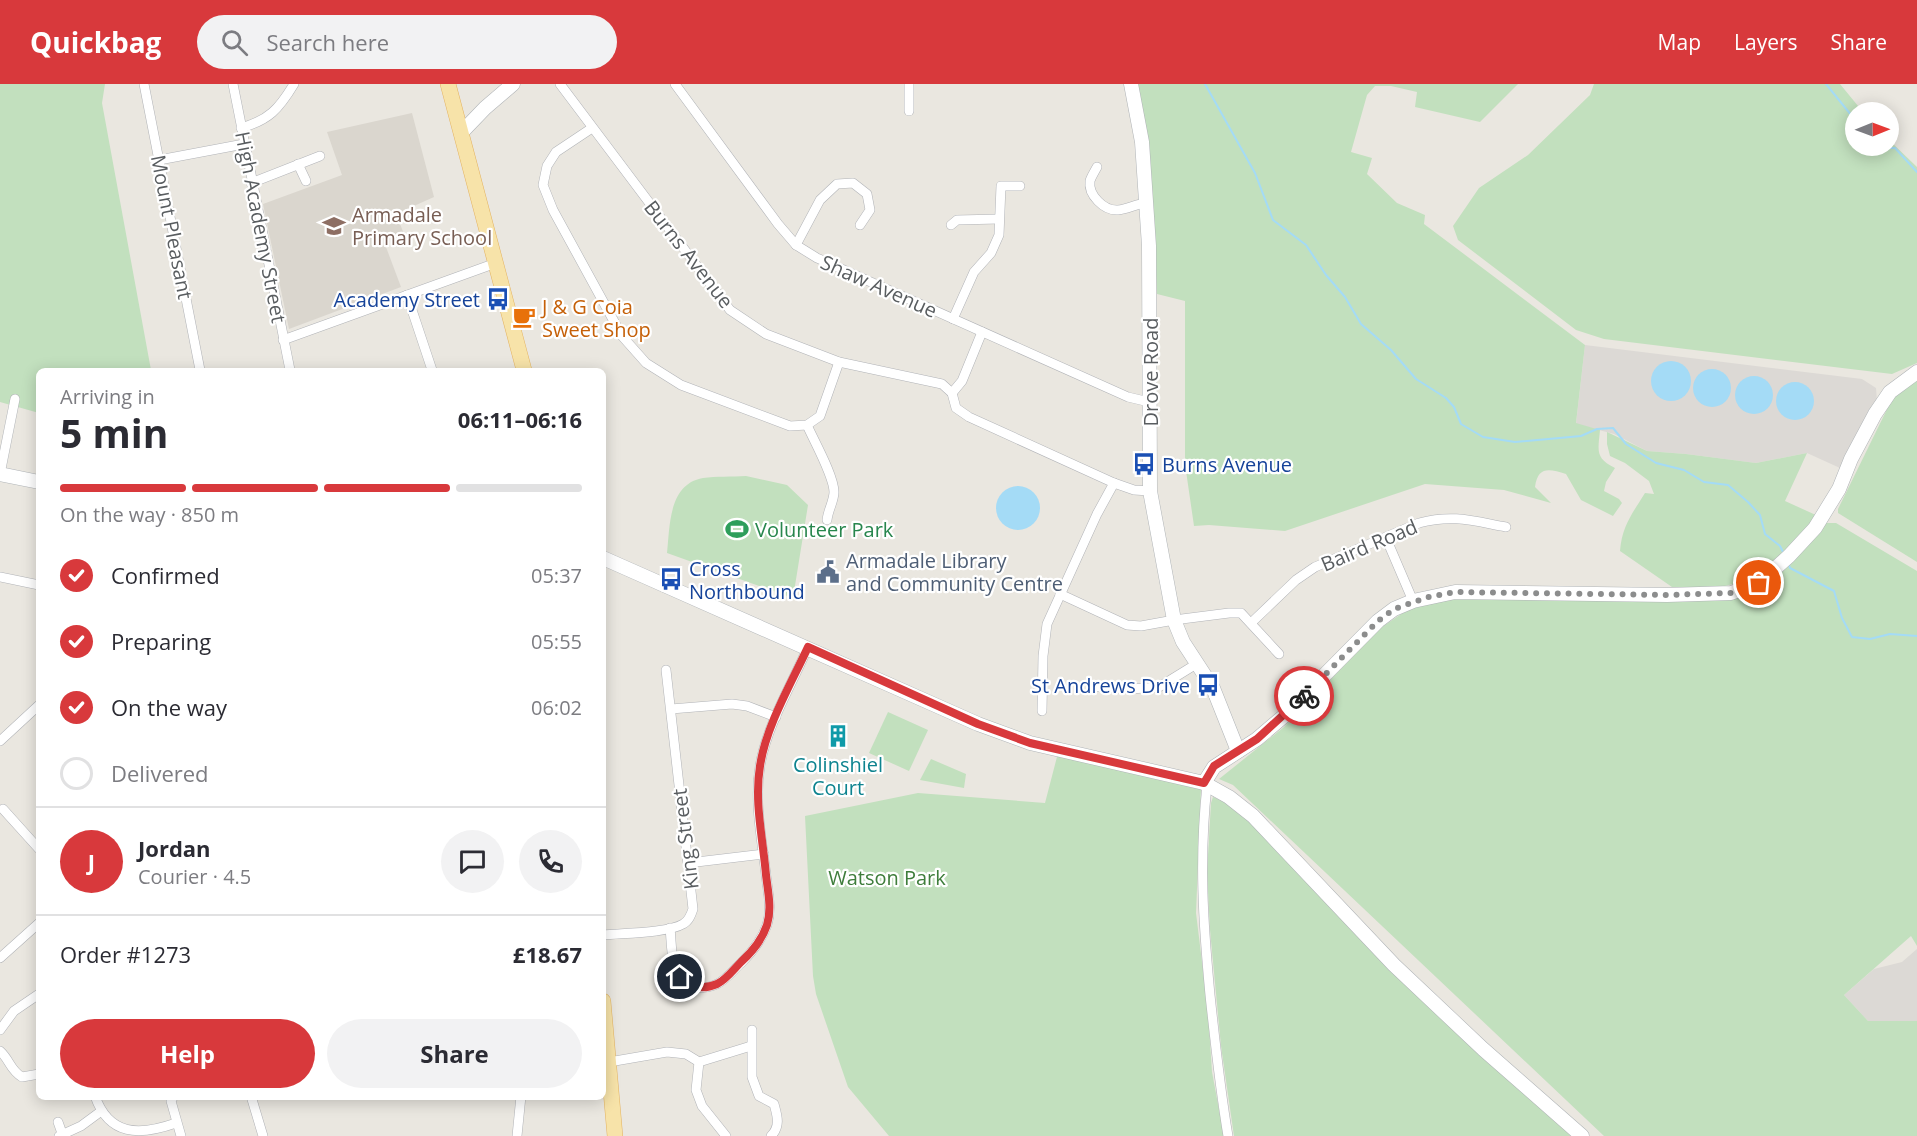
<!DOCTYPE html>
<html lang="en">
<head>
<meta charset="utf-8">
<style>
  :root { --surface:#fff; --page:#f2f2f3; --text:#2b2b33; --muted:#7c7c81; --line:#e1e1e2; --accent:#d8393c }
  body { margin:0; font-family:"Open Sans",sans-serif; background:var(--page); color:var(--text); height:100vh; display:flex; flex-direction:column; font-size:22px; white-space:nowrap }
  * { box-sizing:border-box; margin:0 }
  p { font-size:20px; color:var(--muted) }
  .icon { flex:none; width:33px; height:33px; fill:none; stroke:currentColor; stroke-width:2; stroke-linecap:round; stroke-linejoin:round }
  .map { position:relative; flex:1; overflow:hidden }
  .side { position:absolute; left:36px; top:284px; width:570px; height:732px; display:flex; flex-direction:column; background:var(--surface); border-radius:9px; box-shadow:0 3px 15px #0003 }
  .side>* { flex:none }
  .needle { width:39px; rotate:89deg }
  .tools { position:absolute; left:1845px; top:18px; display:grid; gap:12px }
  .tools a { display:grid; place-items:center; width:54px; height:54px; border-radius:50%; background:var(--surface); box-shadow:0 3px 15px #0003; font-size:30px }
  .pin { position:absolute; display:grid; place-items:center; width:51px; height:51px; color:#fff; margin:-26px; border:3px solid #fff; border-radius:50%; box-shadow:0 2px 6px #0007 }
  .courier { position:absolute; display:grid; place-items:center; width:60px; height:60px; margin:-30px; border:4px solid #d8393c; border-radius:50%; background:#fff; color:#222; box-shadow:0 2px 8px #0007 }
  .head em { font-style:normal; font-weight:700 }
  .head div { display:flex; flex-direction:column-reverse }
  .head { display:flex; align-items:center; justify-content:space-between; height:102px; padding:0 24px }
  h1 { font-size:39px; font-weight:700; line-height:45px }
  .bar { display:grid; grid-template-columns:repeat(4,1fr); gap:9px 6px; align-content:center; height:72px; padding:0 24px }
  .bar i { height:8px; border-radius:4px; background:var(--line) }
  .bar .on { background:var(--accent) }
  .bar p { grid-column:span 4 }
  .line { display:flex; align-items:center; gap:15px; padding:0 24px; border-top:2px solid var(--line) }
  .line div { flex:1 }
  .round { display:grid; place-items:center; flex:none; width:63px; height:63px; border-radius:32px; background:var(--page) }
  ol { padding:0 24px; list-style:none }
  li { display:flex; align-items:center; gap:18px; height:66px }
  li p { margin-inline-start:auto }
  li .icon { padding:6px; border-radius:50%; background:var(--accent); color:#fff; stroke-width:4 }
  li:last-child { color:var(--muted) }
  li i { width:33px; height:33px; border:3px solid var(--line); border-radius:50% }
  .button { display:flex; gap:12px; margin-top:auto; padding:12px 24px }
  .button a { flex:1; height:69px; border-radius:36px; background:var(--accent); color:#fff; font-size:24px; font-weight:700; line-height:69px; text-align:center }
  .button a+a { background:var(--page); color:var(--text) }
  header { display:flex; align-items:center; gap:36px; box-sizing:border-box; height:84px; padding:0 30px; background:var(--accent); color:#fff }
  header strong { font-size:28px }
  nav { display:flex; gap:33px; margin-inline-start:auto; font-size:21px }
  .search { width:420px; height:54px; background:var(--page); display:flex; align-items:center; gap:15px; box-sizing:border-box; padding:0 21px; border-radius:33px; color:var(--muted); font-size:22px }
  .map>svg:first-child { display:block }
  .industrial { fill:#dcd9d5 }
  .education { fill:#dad6ce }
  .green { fill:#c2e0be }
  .water { fill:#a4dbf6 }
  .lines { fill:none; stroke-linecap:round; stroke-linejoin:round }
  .stream { stroke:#a4dbf6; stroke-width:2 }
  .street-casing { stroke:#b1b3b7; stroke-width:10 }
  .secondary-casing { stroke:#b0b4b7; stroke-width:15 }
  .primary-casing { stroke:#e3b260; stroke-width:16 }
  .street { stroke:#fff; stroke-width:9 }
  .secondary { stroke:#fff; stroke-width:14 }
  .primary { stroke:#f7e3a9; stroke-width:15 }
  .done { stroke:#8c8d8d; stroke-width:6; stroke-dasharray:0 10.8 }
  .route { stroke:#d8393c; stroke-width:8 }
  .labels { text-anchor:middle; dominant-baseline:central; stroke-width:4.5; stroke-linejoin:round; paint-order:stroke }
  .education-label { font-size:20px; fill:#785e54; stroke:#fff; text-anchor:start }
  .street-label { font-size:20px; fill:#595d60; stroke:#fff }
  .transit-label { font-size:20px; fill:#164399; stroke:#fff; text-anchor:end }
  .food-label { font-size:20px; fill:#c56008; stroke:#fff; text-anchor:start }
  .leisure-label { font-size:20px; fill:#27864d; stroke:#fff; text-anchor:start }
  .service-label { font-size:20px; fill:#4e5e75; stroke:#fff; text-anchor:start }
  .culture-label { font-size:20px; fill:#0d838f; stroke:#fff }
  .park-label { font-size:20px; fill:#3e7d3b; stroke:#fff }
</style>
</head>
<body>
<header>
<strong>Quickbag</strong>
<div class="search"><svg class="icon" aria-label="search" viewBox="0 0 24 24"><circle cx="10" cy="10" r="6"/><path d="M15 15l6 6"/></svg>Search here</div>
<nav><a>Map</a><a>Layers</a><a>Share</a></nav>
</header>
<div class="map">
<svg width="1917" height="1052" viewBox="0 0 1917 1052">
  <rect width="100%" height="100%" fill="#eae7e0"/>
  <g class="industrial">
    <path d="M1585,261L1862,295L1876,304L1877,317L1840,384L1807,369L1756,379L1686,370L1647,367L1614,350L1576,340Z"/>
    <path d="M1917,865V937H1868L1844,911L1874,885L1902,878Z"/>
  </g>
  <path class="education" d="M412,29L434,113L396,130L406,155L386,163L401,203L289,245L263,120L342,91L327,48Z"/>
  <g class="green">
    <path d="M0,0H105L102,19L151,286H39V329L0,318Z"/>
    <path d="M1137,0H1518L1480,38L1415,23L1417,8L1391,2H1375L1367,11L1351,68L1372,74L1367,90L1397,119L1425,131L1424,140L1585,261L1576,339L1600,346C1598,367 1595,374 1615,384L1606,398L1604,407L1619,415L1622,419L1613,432L1581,416L1566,390C1549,385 1538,382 1535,403L1551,419L1504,406L1425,400L1285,447L1209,441L1194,442L1185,380V217L1157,210L1152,118Z"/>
    <path d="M1594,0H1840L1863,28H1856V62H1888L1889,56L1917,83V279L1892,290L1604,255L1576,246L1458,156L1453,142L1479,104L1528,71L1590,11Z"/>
    <path d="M1917,293V478L1838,429V425L1895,309Z"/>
    <path d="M1607,348L1647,367L1686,370L1756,379L1807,369L1785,417L1818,432L1801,453L1753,495L1721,503H1672L1620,467C1622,442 1632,430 1645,409L1654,410L1649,397L1625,379L1610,372L1607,360Z"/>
    <path d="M746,392L787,401L808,421L793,514L667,469C670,443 668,400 703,394C716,392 732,393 746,392Z"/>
    <path d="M1822,439H1836L1917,487V862L1911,852L1844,911L1868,937H1917V1052H1604L1233,701L1219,695L1284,643L1382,543L1413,522L1450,514L1762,503L1786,484Z"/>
    <path d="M888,628L928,646L909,687L869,669Z"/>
    <path d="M1058,669L1201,705L1196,829L1208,927L1212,988L1224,1052H889L848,1003L816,910L813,892L805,732L918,709L1045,719Z"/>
    <path d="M931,675L966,690L964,704L920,696Z"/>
    <path d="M1213,713L1233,721L1574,1052H1234L1221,962L1210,846L1207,789L1211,719Z"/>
  </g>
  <g class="water">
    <circle cx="1671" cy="297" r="20"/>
    <circle cx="1712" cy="304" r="19"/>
    <circle cx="1754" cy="311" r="19"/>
    <circle cx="1795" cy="317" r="19"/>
    <circle cx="1018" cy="424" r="22"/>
  </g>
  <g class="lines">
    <g class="stream">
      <path d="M1205,0L1255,89L1273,136L1306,161L1326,191L1345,213L1361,240L1391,266L1416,295L1446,314L1454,323L1461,340L1483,353L1515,358L1581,352L1597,345L1613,344L1626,360L1656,379L1684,386L1704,398L1728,401L1748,418L1760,431L1765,450L1780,462L1784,470"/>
      <path d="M1826,0L1856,37"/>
      <path d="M1879,62L1882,64H1895L1917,88"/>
      <path d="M1789,481L1790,484L1834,507L1842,534L1852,553L1870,555L1890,550L1917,552"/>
    </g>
    <g class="street-casing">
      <g id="street">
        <path d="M144,0L200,286"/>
        <path d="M233,0L290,286"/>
        <path d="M560,0L730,226L766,250L839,278L942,300L952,309L956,324L969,333L1114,399L1134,406L1150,407"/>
        <path d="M675,0L778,140L796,161L817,174L1128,313L1149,318"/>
        <path d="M909,27V0"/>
        <path d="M241,44C269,36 279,25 294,0"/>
        <path d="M592,44L556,68L547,82L543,101L553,126L622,252L646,279L681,301L790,342L807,341L820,332L839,278"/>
        <path d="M159,76L244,60"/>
        <path d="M298,80L306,97"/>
        <path d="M1097,83C1095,87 1091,93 1090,97C1088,111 1104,127 1118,126C1128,125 1136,120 1146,119"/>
        <path d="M251,99L320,72"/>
        <path d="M951,141L957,136L999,135"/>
        <path d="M796,161L820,116L837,100L853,99L867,110L870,126L860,141"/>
        <path d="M407,211L432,286"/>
        <path d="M953,235L974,188L991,169L999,151L1001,102H1020"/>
        <path d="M283,256L496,179"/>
        <path d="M952,309L962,297L982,248"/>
        <path d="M807,341C814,357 834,392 834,408C834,417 828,426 827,436"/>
        <path d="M0,390L15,315"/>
        <path d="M1386,454L1413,517"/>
        <path d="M0,493L39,501"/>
        <path d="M1060,510L1127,541L1141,542L1174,536L1229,529H1241L1279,570"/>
        <path d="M1251,539L1296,496L1315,483L1419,439C1453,430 1473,437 1506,443"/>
        <path d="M1099,603L1131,605L1159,603L1198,579"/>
        <path d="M671,625L732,620L747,622L776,633"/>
        <path d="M1042,627L1043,572L1047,540L1097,430L1114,399"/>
        <path d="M0,657L39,621"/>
        <path d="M1207,701C1199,775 1203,837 1210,911C1215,958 1220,1005 1228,1052"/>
        <path d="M3,725L39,765"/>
        <path d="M688,779L764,770"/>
        <path d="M670,844C672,862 670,883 684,896C693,906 706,905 717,900C726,896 734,885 741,879C752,868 762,856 767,841C772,825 768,808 766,791C762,756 754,718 760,682C766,643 792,600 808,563"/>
        <path d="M603,851C622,849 668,849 683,840C689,837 691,831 693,825L666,586"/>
        <path d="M0,874L39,839"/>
        <path d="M0,946L14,927L39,910"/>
        <path d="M752,946V993L759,1012L774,1020C777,1031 781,1042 771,1052"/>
        <path d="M0,967C10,976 10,986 22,993L39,990"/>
        <path d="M609,978L667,968L686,970L699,978L751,962"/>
        <path d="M699,978L696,1006L702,1022L726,1052"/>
        <path d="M95,1012C109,1052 139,1052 176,1039"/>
        <path d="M174,1012L171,1017L181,1052"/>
        <path d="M251,1012L263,1052"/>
        <path d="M58,1038L63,1052"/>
        <path d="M59,1052L81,1042L100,1028"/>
        <path d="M517,1052L521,1012"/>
      </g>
    </g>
    <g class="secondary-casing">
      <g id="secondary">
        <path d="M1131,0L1142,58L1149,162L1150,407L1174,536L1183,558L1213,604L1238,667"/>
        <path d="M461,49L485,24L513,0"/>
        <path d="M0,390L39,398"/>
        <path d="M603,474L978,640L1030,659L1204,699L1229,713L1253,732L1394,881L1483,965L1582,1052"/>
        <path d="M1204,699L1214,683L1257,655L1284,632L1378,537L1394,525L1413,517L1455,508L1667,511L1731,509L1759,499L1789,472L1815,444L1839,405L1851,375L1875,330L1890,308L1917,288"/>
      </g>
    </g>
    <g class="primary-casing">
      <g id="primary">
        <path d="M448,0L524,286"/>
        <path d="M603,917L615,1052"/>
      </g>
    </g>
    <use href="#street" class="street"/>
    <use href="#secondary" class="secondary"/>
    <use href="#primary" class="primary"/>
  </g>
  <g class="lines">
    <path class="done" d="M1304,612L1378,537L1394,525L1429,513L1455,508L1667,511L1731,509L1759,499"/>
    <path class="route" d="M680,893C691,904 703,906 717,900C726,896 734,885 741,878C752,868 762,856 767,841C772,825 768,808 766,791C763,755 754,718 760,682C766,642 791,600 808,563L978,640L1030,659L1204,699L1214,682L1257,655L1304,612"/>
  </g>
  <defs>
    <g id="school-bare" transform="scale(1.8)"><path d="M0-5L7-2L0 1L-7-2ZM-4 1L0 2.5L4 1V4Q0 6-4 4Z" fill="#8d6e63" stroke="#fff" stroke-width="2.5" paint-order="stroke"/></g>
    <g id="bus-bare" transform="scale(1.8)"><path d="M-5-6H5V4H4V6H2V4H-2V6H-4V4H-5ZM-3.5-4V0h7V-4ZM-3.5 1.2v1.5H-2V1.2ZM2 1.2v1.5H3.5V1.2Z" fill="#1a4fb4" stroke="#fff" stroke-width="2.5" paint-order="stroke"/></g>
    <g id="cafe-bare" transform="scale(1.8)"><path d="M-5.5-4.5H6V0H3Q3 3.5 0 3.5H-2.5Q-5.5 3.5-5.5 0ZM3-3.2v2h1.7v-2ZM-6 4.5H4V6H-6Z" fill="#e8710a" stroke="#fff" stroke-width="2.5" paint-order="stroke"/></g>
    <g id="stadium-bare" transform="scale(1.8)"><path d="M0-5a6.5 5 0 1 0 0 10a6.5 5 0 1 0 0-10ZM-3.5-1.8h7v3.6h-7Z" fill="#2e9e5b" stroke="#fff" stroke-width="2.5" paint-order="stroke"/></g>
    <g id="civic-bare" transform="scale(1.8)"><path d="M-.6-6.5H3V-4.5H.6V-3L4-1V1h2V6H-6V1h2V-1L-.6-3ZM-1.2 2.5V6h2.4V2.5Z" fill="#5c6f8a" stroke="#fff" stroke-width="2.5" paint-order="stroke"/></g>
    <g id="building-bare" transform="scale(1.8)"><path d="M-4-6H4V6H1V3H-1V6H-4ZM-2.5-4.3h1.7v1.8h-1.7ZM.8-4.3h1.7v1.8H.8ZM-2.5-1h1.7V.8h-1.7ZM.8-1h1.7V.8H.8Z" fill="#0f9aa8" stroke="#fff" stroke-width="2.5" paint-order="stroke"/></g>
  </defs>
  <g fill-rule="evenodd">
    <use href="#school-bare" x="334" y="142"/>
    <use href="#bus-bare" x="498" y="215"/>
    <use href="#cafe-bare" x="524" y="233"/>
    <use href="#bus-bare" x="1144" y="380"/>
    <use href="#stadium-bare" x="737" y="445"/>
    <use href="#civic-bare" x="828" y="488"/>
    <use href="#bus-bare" x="671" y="495"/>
    <use href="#bus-bare" x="1208" y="601"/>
    <use href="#building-bare" x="838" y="652"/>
  </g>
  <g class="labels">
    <g class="education-label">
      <text x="352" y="130">Armadale<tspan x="352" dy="23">Primary School</tspan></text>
    </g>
    <g class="street-label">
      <text transform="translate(172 143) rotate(79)">Mount Pleasant</text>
      <text transform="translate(261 143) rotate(79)">High Academy Street</text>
      <text transform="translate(689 170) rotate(52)">Burns Avenue</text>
      <text transform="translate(879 202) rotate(24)">Shaw Avenue</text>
      <text transform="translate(1150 288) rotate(-90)">Drove Road</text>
      <text transform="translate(1369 461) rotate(-23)">Baird Road</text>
      <text transform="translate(685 755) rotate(-97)">King Street</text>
    </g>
    <g class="transit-label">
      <text x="480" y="215">Academy Street</text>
      <text x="1162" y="380" text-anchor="start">Burns Avenue</text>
      <text x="689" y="484" text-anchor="start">Cross<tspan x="689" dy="23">Northbound</tspan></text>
      <text x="1190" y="601">St Andrews Drive</text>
    </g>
    <g class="food-label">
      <text x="542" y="222">J &amp; G Coia<tspan x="542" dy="23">Sweet Shop</tspan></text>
    </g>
    <g class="leisure-label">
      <text x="755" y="445">Volunteer Park</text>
    </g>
    <g class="service-label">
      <text x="846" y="476">Armadale Library<tspan x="846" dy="23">and Community Centre</tspan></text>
    </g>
    <g class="culture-label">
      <text x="838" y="680">Colinshiel<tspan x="838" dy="23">Court</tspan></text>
    </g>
    <g class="park-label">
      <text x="887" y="793">Watson Park</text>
    </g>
  </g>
</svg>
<div class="tools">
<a><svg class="needle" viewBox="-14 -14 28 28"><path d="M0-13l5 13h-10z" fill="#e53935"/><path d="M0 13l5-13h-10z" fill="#7c7c81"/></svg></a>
</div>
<div class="pin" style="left:1759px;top:499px;background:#ea580c"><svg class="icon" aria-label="bag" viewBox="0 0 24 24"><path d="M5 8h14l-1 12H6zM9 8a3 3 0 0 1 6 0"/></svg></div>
<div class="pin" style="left:680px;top:893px;background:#1f2937"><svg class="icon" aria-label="home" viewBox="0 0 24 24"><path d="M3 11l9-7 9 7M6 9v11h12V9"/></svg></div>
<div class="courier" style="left:1304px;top:612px"><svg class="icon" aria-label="bike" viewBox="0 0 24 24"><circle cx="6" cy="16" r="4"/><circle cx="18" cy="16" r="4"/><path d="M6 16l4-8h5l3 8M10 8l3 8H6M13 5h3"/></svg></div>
<section class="side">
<div class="head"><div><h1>5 min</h1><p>Arriving in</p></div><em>06:11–06:16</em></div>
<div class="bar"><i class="on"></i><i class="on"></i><i class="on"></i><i></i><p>On the way · 850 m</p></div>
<ol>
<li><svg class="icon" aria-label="check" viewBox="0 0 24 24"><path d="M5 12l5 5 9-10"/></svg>Confirmed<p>05:37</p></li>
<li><svg class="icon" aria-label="check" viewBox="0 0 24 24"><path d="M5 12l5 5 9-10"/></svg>Preparing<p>05:55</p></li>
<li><svg class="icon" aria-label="check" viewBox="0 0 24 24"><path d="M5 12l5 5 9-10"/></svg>On the way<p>06:02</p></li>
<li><i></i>Delivered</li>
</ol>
<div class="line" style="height:108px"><b class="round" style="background:var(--accent);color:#fff">J</b><div><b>Jordan</b><p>Courier · 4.5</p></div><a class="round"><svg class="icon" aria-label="chat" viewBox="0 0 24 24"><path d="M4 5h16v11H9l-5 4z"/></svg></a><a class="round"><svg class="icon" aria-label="phone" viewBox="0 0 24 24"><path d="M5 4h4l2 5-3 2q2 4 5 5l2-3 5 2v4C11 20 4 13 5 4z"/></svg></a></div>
<div class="line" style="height:78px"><div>Order #1273</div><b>£18.67</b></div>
<div class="button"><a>Help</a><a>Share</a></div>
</section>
</div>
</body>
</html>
